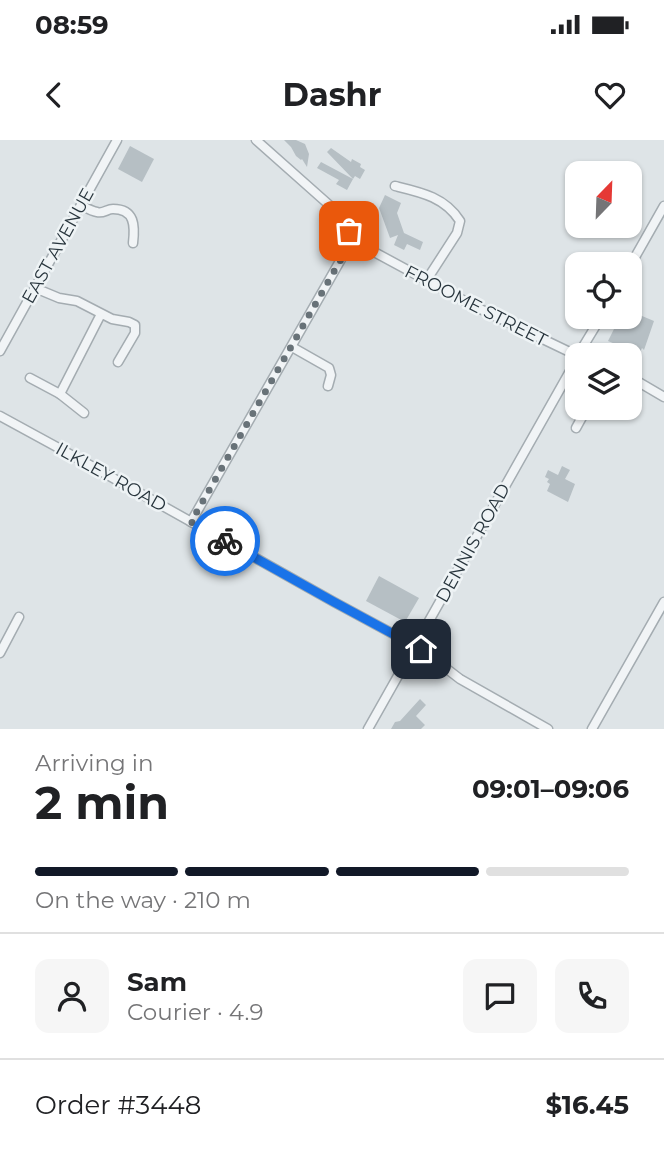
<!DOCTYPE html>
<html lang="en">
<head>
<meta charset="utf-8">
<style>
  :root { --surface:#fff; --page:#f6f6f6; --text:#202124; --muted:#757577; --line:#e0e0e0; --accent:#111827 }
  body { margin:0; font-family:Montserrat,sans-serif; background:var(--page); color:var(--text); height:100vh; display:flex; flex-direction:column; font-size:26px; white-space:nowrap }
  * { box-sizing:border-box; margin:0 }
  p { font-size:23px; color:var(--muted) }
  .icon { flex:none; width:38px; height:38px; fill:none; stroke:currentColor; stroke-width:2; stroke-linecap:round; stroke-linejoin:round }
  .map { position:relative; height:589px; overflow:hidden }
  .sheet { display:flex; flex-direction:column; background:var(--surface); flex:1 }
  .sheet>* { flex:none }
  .needle { width:46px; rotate:23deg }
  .fabs { position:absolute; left:565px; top:21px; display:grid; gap:14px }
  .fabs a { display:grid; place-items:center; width:77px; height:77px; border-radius:14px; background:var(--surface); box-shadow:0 2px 5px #0004; font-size:35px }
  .pin { position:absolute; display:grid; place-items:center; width:60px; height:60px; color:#fff; margin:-30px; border-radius:14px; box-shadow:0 4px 10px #0006 }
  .courier { position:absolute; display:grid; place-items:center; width:70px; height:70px; margin:-35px; border:5px solid #1a73e8; border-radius:50%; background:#fff; color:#222; box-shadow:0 2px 9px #0007 }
  .head em { font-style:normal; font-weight:700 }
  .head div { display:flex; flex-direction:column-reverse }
  .head { display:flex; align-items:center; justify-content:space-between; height:119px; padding:0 35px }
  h1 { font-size:46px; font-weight:700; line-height:52px }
  .bar { display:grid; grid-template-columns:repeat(4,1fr); gap:10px 7px; align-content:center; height:84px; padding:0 35px }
  .bar i { height:9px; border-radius:5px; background:var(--line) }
  .bar .current { background:var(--accent) }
  .bar p { grid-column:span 4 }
  .line { display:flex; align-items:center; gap:18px; padding:0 35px; border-top:2px solid var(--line) }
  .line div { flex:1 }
  .round { display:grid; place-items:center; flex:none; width:74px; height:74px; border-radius:14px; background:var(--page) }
  .status { display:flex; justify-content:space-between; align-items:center; height:49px; padding:0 35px; background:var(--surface); direction:ltr }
  .status svg { height:19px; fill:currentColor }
  header { display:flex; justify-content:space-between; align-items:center; height:91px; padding:0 35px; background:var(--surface); font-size:32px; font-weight:700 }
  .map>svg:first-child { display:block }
  .building { fill:#b6bfc4 }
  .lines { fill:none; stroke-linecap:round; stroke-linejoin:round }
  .minor-casing { stroke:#a4acb1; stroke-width:11 }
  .minor { stroke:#f1f4f6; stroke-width:8 }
  .done { stroke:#687278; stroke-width:7; stroke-dasharray:0 12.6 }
  .route { stroke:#1a73e8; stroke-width:9 }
  .labels { text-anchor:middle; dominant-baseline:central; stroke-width:5; stroke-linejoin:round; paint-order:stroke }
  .street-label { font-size:18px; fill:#28353d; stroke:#eef3f5 }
</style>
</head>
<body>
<div class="status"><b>08:59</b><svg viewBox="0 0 49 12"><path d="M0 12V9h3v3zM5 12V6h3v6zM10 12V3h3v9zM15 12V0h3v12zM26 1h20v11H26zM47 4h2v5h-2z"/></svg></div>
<header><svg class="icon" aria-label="back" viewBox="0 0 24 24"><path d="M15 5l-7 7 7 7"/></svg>Dashr<svg class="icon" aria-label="heart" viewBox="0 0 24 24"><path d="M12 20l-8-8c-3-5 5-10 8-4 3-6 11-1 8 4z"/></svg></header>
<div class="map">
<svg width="664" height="589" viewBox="0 0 664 589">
  <rect width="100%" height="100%" fill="#dee4e7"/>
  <g class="building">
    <path d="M284,0H296L305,4L309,14L307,27L302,19L301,20L296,16L291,7Z"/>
    <path d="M130,6L154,19L142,42L118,29Z"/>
    <path d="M331,8L351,22L352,19L361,24L360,27L365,30L360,39L355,36L353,39L327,12Z"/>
    <path d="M321,22L353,39L347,50L336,44L339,40L317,28Z"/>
    <path d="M385,55L401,63L397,73L404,93L423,102L420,110L407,104L404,110L394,105L398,95L390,98L379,68Z"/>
    <path d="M630,171L654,181L644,210L642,208L639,214L608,201L620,177H630Z"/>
    <path d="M562,326L570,330L565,339L575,344L568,362L547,351L550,344L547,342L549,339L545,337L548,330L558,335Z"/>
    <path d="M379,436L419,458L405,482L366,461Z"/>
    <path d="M420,559L426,565L416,576L425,585L421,589H391L395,582L400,581Z"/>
  </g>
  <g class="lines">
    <g class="minor-casing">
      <g id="minor">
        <path d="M256,0L336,71L345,81L352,100L474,166L578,216"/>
        <path d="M395,46C420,52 445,57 460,81L457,93L426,141"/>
        <path d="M81,65C85,67 91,71 97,72C103,74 107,69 113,69C135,69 135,86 133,103"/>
        <path d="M630,126L664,66"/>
        <path d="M35,148L59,158L77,161L112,179L129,182L135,185V193L118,222"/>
        <path d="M292,207L329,228L331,235L328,246"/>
        <path d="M582,208L595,215"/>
        <path d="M0,211L117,0"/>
        <path d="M578,215L601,177"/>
        <path d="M630,237L664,257"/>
        <path d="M30,238L60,254L84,273"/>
        <path d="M60,254L101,174"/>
        <path d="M0,276L88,324L334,462L421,509L460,539L548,589"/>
        <path d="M576,288L587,268"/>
        <path d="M191,382L352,100"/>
        <path d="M0,513L19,477"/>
        <path d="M368,589L578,217"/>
        <path d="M592,589L664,462"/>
      </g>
    </g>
    <use href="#minor" class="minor"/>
  </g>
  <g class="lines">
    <path class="done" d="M225,401L191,382L352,100L349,91"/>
    <path class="route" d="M225,401L334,462L421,509"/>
  </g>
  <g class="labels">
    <g class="street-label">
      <text transform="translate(58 106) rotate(-61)">EAST AVENUE</text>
      <text transform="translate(476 166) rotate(27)">FROOME STREET</text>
      <text transform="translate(111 337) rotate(29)">ILKLEY ROAD</text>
      <text transform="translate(473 403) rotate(-61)">DENNIS ROAD</text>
    </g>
  </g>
</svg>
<div class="fabs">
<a><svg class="needle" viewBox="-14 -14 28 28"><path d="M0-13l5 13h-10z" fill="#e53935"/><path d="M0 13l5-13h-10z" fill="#757577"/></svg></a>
<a><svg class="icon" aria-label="locate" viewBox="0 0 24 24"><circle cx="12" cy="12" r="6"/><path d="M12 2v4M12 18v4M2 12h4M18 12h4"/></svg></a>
<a><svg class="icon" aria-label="layers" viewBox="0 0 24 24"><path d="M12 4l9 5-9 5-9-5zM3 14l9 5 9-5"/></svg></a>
</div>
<div class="pin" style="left:349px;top:91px;background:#ea580c"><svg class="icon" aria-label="bag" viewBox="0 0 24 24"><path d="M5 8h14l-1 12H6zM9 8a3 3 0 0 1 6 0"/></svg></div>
<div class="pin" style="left:421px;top:509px;background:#1f2937"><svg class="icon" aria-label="home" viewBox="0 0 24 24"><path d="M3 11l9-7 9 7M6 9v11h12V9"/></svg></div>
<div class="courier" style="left:225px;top:401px"><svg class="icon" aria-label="bike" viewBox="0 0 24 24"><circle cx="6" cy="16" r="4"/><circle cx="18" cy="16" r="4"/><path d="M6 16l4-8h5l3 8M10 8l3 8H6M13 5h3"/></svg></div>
</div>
<section class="sheet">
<div class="head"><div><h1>2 min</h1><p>Arriving in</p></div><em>09:01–09:06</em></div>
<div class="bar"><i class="current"></i><i class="current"></i><i class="current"></i><i></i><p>On the way · 210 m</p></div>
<div class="line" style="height:126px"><a class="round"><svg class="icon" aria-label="person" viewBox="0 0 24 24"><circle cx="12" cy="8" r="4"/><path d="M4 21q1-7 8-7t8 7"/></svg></a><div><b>Sam</b><p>Courier · 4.9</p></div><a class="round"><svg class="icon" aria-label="chat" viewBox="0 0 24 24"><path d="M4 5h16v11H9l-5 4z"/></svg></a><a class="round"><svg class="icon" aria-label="phone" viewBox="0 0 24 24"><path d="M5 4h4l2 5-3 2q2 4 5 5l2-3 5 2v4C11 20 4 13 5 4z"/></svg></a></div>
<div class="line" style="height:91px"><div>Order #3448</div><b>$16.45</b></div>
</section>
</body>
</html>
